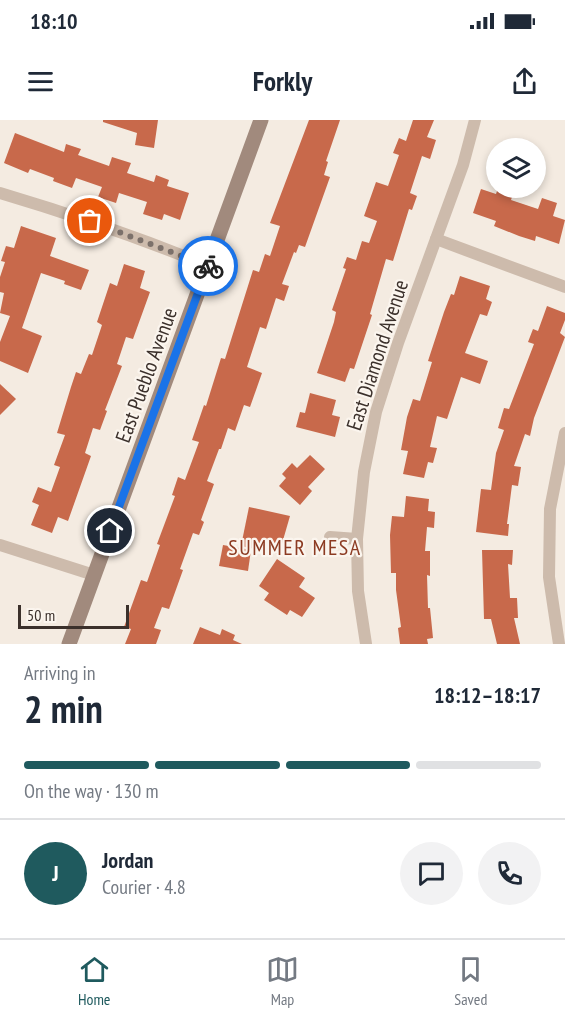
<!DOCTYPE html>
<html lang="en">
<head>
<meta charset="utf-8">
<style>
  :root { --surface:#fff; --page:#f2f2f3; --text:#1f2937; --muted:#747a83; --line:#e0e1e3; --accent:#1f5a5e }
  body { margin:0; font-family:"PT Sans Narrow",sans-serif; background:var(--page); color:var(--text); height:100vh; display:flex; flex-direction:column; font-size:22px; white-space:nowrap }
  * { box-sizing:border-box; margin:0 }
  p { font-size:20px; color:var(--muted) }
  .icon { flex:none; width:33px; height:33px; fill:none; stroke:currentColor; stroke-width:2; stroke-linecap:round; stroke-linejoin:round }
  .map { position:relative; height:524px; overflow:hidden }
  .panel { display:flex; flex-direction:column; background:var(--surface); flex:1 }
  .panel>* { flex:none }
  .tools { position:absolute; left:486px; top:18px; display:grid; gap:12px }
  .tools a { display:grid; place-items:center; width:60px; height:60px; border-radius:50%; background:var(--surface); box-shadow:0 3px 9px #0003; font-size:30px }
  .scale { position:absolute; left:18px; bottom:15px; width:111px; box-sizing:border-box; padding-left:6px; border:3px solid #3b302b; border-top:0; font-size:16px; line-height:21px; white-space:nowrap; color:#3b302b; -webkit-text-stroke:4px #fbf5ee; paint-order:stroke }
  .pin { position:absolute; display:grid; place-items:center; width:51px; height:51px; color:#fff; margin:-26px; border:3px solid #fff; border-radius:50%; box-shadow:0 2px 6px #0007 }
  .courier { position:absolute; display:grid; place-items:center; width:60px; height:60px; margin:-30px; border:4px solid #1a73e8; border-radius:50%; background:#fff; color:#222; box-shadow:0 2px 8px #0007 }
  .headline em { font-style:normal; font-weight:700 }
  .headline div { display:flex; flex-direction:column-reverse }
  .headline { display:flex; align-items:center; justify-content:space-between; height:102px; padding:0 24px }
  h1 { font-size:39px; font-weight:700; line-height:45px }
  .bar { display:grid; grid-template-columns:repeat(4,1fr); gap:9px 6px; align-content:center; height:72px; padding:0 24px }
  .bar i { height:8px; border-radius:4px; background:var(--line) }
  .bar .selected { background:var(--accent) }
  .bar p { grid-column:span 4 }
  .line { display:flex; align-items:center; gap:15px; padding:0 24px; border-top:2px solid var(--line) }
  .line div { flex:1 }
  .round { display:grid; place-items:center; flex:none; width:63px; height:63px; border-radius:32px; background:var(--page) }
  .status { display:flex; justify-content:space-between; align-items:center; height:42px; padding:0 30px; background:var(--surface); direction:ltr }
  .status svg { height:16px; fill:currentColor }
  header { display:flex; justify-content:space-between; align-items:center; height:78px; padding:0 24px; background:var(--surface); font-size:27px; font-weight:700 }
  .tabs { display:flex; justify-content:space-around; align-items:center; height:84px; border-top:2px solid var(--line); background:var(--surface); font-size:16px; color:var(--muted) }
  .tabs a { display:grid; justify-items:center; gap:3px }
  .tabs .selected { color:var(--accent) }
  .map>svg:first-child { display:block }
  .building { fill:#c8694b }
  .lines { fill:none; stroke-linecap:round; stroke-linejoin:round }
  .street { stroke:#cdbbac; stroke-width:12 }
  .secondary { stroke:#a18a7d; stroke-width:15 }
  .done { stroke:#7c716b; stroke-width:6; stroke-dasharray:0 10.8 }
  .route { stroke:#1a73e8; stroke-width:8 }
  .labels { text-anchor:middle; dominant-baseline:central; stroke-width:4.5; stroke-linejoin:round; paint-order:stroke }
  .street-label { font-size:21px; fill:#3b302b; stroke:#fbf5ee }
  .neighbourhood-label { font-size:22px; letter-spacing:1.5px; fill:#8c3b22; stroke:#fbf5ee }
</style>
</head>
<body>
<div class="status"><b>18:10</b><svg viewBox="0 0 49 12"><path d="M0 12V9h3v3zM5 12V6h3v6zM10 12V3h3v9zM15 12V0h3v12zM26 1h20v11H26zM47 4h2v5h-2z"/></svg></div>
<header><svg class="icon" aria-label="menu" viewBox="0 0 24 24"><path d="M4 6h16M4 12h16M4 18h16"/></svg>Forkly<svg class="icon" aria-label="share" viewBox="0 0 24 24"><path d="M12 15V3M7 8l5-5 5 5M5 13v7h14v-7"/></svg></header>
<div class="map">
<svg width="565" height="524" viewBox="0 0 565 524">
  <rect width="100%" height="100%" fill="#f4ebe1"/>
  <g class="building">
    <path d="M103,0H158L154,28L135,25L137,13L103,2Z"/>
    <path d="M309,0H340L326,41L328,42L324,55L330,57L305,127L299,125L296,133L294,132L282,164L289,166L284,181L276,178L266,209L260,207L247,247L262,253L250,287L244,285L235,311L228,308L221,329H219L207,361L214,364L201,400L204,402L199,415L193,413L180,449L183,450L169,489L162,487L154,508L161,510L156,524H125L131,509L124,507L141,460L147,462L160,425L157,424L175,376L172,375L178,357L185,360L199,322L192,320L204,285L206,286L221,238L225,239L253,150L259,152L265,134L270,136L280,106L270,103Z"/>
    <path d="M413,0H434L427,17L436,20L430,39L422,36L410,73L417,76L412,90L409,89L393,141L386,139L370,194L372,195L354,249L350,248L345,262L317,253L334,202L336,192L332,190L346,149L343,148L347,137L356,140L362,121L369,123L377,101L364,96L376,62L388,66L399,35L393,33L399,18L406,21Z"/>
    <path d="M15,13L64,32L66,24L81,29L78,35L109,46L112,37L131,43L127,53L154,62L156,55L169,60L167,66L189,73L180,100L164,94L162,100L143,94L147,82L119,73L116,83L98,77L102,67L76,58L72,68L53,61L54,58L30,49L28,53L4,43Z"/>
    <path d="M498,68L513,74L511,80L538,89L542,78L557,83L553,96L565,100L559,124L536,116L535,121L519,116L494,106L496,101L473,93L481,69L496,74Z"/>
    <path d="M21,106L56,118L50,136L89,150L81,170L64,164L65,161L41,153L22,208L42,216L28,253L0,241V222L10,196L0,193L4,173L0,172V157L5,142L1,141L6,126L14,128Z"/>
    <path d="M124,144L145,151L140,168L150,172L133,219L126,217L117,244L122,246L105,290L107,291L100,310L93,308L85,333L91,336L68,401L58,397L52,413L31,405L39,385L32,382L38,367L51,372L60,347L54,345L65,315L57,313L71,267L76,252L81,254L89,234L92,235L102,205L97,202L110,163L117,166Z"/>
    <path d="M460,156L490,166L486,179L492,182L487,196L480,194L465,233L488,241L480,264L461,257L447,299L437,296L430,327L437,328L433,343L428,342L424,358L403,354L408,331L401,330L407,297L413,279L420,281L432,242L428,241L444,192L451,174L454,175Z"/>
    <path d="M547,186L565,193V200L560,213L565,217L534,298L530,316L525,314L514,346L521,347L518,366L512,365L507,404H509L508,416L476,412L481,369L491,370L496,333L504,310L498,308L504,288L509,289L534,224L528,222L533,209L538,211Z"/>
    <path d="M0,264L16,279L0,295Z"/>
    <path d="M310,273L336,280L332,295L340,297L335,317L296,307L300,292L305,293Z"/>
    <path d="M310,335L325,349L308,367L312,371L300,385L279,366L286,358L282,354L292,343L297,348Z"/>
    <path d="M406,376L429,379L428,391L435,392L434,408L427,407L425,431H430V456L427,455L428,488H430L433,518L427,519L428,524H400L398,508L401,507L396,470V453H391L390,415L392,396L404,397Z"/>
    <path d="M249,387L290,396L279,434L241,426Z"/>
    <path d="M223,425L251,430L248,451L219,446Z"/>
    <path d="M482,430H513L512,445L508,444L510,478H517L518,498H514L520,524H497L491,499H484Z"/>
    <path d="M277,439L305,458L299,467L315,478L302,497L290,490L287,495L264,480L269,473L259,466Z"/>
    <path d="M200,507L220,515L222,509L235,515L233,520L242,524H193Z"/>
  </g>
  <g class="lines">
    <g class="street">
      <path d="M0,73C71,94 140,118 209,146"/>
      <path d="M436,119L565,167"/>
      <path d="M330,417L357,419"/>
      <path d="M0,425L94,455"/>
      <path d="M366,524L358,471L357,419L364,352L376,292L398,223L463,45L475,0"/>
      <path d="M559,524L549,457L550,389L565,313"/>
    </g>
    <path class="secondary" d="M69,524L261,0"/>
  </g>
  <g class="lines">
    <path class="done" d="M90,101L208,146"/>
    <path class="route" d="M110,411L208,146"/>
  </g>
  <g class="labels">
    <g class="street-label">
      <text transform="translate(377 235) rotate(-72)">East Diamond Avenue</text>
      <text transform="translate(146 255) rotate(-70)">East Pueblo Avenue</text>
    </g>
    <g class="neighbourhood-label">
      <text x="295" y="427">SUMMER MESA</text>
    </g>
  </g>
</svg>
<div class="tools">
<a><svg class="icon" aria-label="layers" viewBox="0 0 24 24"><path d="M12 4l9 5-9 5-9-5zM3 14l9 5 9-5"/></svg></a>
</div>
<div class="scale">50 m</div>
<div class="pin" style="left:90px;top:101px;background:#ea580c"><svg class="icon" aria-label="bag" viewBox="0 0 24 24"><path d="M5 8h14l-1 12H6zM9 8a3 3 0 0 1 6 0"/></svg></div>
<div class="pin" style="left:110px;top:411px;background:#1f2937"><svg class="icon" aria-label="home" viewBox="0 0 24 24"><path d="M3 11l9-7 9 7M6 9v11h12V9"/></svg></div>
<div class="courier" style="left:208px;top:146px"><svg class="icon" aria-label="bike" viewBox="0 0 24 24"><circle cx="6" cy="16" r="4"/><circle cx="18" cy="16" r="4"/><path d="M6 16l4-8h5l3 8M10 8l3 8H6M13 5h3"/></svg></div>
</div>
<section class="panel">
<div class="headline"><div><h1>2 min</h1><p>Arriving in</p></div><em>18:12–18:17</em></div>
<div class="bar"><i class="selected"></i><i class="selected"></i><i class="selected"></i><i></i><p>On the way · 130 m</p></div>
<div class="line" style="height:108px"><b class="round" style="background:var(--accent);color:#fff">J</b><div><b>Jordan</b><p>Courier · 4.8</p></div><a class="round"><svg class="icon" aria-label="chat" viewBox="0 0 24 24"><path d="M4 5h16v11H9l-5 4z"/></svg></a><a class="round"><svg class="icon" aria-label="phone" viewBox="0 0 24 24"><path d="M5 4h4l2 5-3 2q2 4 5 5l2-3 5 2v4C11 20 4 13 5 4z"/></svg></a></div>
</section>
<nav class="tabs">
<a class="selected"><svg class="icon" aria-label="home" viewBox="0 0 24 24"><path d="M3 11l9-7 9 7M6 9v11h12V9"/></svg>Home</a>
<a><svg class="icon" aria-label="map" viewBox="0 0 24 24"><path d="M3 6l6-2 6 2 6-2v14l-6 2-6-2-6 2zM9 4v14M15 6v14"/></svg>Map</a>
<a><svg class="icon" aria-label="saved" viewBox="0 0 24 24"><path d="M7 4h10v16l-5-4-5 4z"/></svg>Saved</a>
</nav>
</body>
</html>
